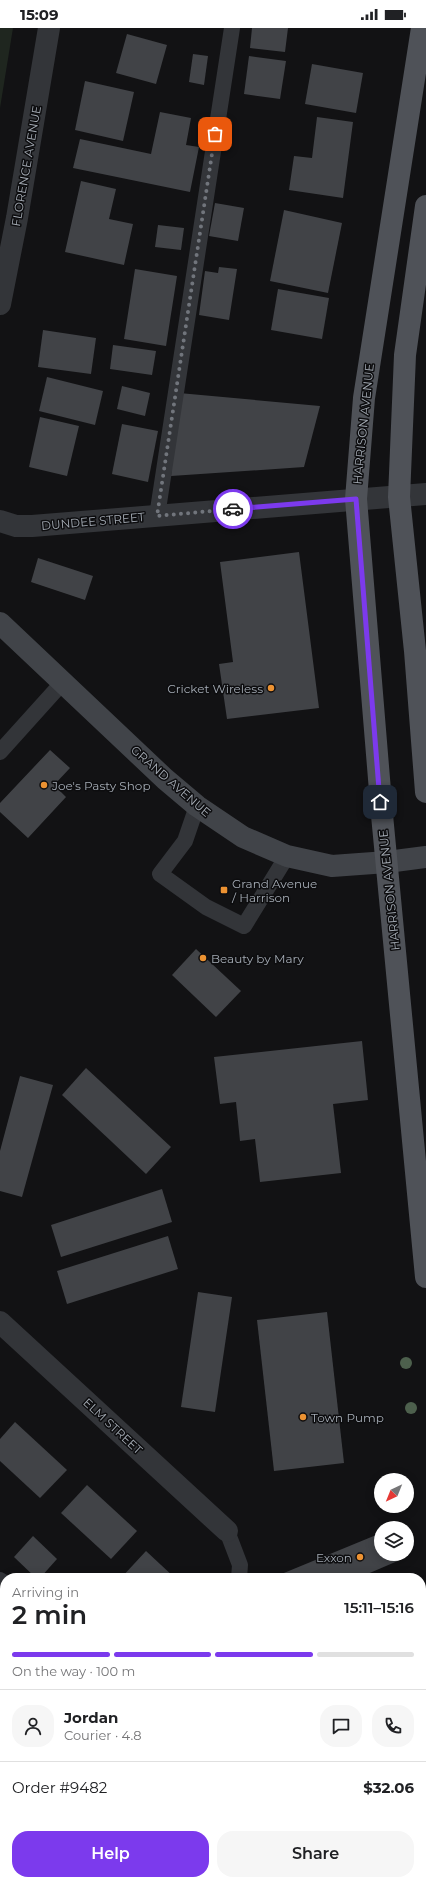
<!DOCTYPE html>
<html lang="en">
<head>
<meta charset="utf-8">
<style>
  :root { --surface:#fff; --page:#f6f6f6; --text:#202124; --muted:#757577; --line:#e0e0e0; --accent:#7c3aed }
  body { margin:0; font-family:Montserrat,sans-serif; background:var(--page); color:var(--text); height:100vh; display:flex; flex-direction:column; font-size:15px; white-space:nowrap }
  * { box-sizing:border-box; margin:0 }
  p { font-size:13px; color:var(--muted) }
  .icon { flex:none; width:22px; height:22px; fill:none; stroke:currentColor; stroke-width:2; stroke-linecap:round; stroke-linejoin:round }
  .map { position:relative; flex:1; overflow:hidden }
  .panel { position:absolute; left:0px; top:1545px; width:426px; height:312px; display:flex; flex-direction:column; background:var(--surface); border-radius:16px 16px 0 0; box-shadow:0 2px 10px #0003 }
  .panel>* { flex:none }
  .needle { width:26px; rotate:223deg }
  .controls { position:absolute; left:374px; top:1445px; display:grid; gap:8px }
  .controls a { display:grid; place-items:center; width:40px; height:40px; border-radius:50%; background:var(--surface); box-shadow:0 2px 10px #0003; font-size:20px }
  .pin { position:absolute; display:grid; place-items:center; width:34px; height:34px; color:#fff; margin:-17px; border-radius:8px; box-shadow:0 2px 6px #0006 }
  .courier { position:absolute; display:grid; place-items:center; width:40px; height:40px; margin:-20px; border:3px solid #7c3aed; border-radius:50%; background:#fff; color:#222; box-shadow:0 1px 5px #0007 }
  .head em { font-style:normal; font-weight:600 }
  .head div { display:flex; flex-direction:column-reverse }
  .head { display:flex; align-items:center; justify-content:space-between; height:68px; padding:0 12px }
  h1 { font-size:26px; font-weight:600; line-height:30px }
  .bar { display:grid; grid-template-columns:repeat(4,1fr); gap:6px 4px; align-content:center; height:48px; padding:0 12px }
  .bar i { height:5px; border-radius:3px; background:var(--line) }
  .bar .on { background:var(--accent) }
  .bar p { grid-column:span 4 }
  .line { display:flex; align-items:center; gap:10px; padding:0 12px; border-top:1px solid var(--line) }
  .line div { flex:1 }
  .round { display:grid; place-items:center; flex:none; width:42px; height:42px; border-radius:16px; background:var(--page) }
  .action { display:flex; gap:8px; margin-top:auto; padding:8px 12px }
  .action a { flex:1; height:46px; border-radius:16px; background:var(--accent); color:#fff; font-size:16px; font-weight:600; line-height:46px; text-align:center }
  .action a+a { background:var(--page); color:var(--text) }
  .status { display:flex; justify-content:space-between; align-items:center; height:28px; padding:0 20px; background:var(--surface); direction:ltr }
  .status svg { height:11px; fill:currentColor }
  .map>svg:first-child { display:block }
  .green { fill:#1f261f }
  .lines { fill:none; stroke-linecap:round; stroke-linejoin:round }
  .stream { stroke:#2c373c; stroke-width:9 }
  .building { fill:#414347 }
  .path { stroke:#393c40; stroke-width:2.5; stroke-dasharray:2 3; stroke-linecap:butt }
  .service { stroke:#333539; stroke-width:16 }
  .minor { stroke:#333539; stroke-width:22 }
  .tertiary { stroke:#333539; stroke-width:22 }
  .secondary { stroke:#414449; stroke-width:22 }
  .primary { stroke:#4f5258; stroke-width:22 }
  .tree { fill:#4d604d }
  .done { stroke:#71757c; stroke-width:4; stroke-dasharray:0 7.2 }
  .route { stroke:#7c3aed; stroke-width:5 }
  .poi-dot { fill:#ec9232; stroke:#0d0d0f; stroke-width:1.5 }
  .labels { text-anchor:middle; dominant-baseline:central; stroke-width:3; stroke-linejoin:round; paint-order:stroke }
  .street-label { font-size:12px; fill:#a4abb4; stroke:#0d0d0f }
  .poi-label { font-size:12px; fill:#a4abb4; stroke:#0d0d0f; text-anchor:start }
</style>
</head>
<body>
<div class="status"><b>15:09</b><svg viewBox="0 0 49 12"><path d="M0 12V9h3v3zM5 12V6h3v6zM10 12V3h3v9zM15 12V0h3v12zM26 1h20v11H26zM47 4h2v5h-2z"/></svg></div>
<div class="map">
<svg width="426" height="1857" viewBox="0 0 426 1857">
  <rect width="100%" height="100%" fill="#121214"/>
  <path class="green" d="M0,0H13L0,80Z"/>
  <g class="lines">
    <g class="stream">
      <path d="M0,1614L5,1617"/>
      <path d="M421,1682H426"/>
    </g>
  </g>
  <g class="building">
    <path d="M252,0H288L285,24L250,20Z"/>
    <path d="M127,6L167,17L156,56L116,45Z"/>
    <path d="M193,26L208,28L204,57L189,54Z"/>
    <path d="M249,28L286,33L280,71L244,66Z"/>
    <path d="M312,36L363,45L356,85L305,76Z"/>
    <path d="M85,53L134,64L123,113L75,102Z"/>
    <path d="M160,84L191,90L186,117L199,119L190,164L73,140L80,111L151,126Z"/>
    <path d="M317,89L353,94L343,170L289,162L294,128L312,130Z"/>
    <path d="M81,153L116,161L109,191L133,196L124,237L65,224Z"/>
    <path d="M215,175L244,180L238,213L209,208Z"/>
    <path d="M284,182L342,195L328,265L270,253Z"/>
    <path d="M158,197L184,200L181,222L155,219Z"/>
    <path d="M219,239L237,241L229,292L199,287L205,243L218,245Z"/>
    <path d="M135,241L177,248L166,318L124,311Z"/>
    <path d="M278,261L329,270L322,311L271,302Z"/>
    <path d="M43,302L96,310L91,346L38,339Z"/>
    <path d="M113,317L156,323L152,347L110,341Z"/>
    <path d="M47,349L103,363L95,397L39,383Z"/>
    <path d="M122,358L150,365L145,388L117,381Z"/>
    <path d="M179,365L320,378L304,439L171,448Z"/>
    <path d="M40,389L79,398L67,448L29,439Z"/>
    <path d="M122,396L158,403L148,454L112,446Z"/>
    <path d="M299,524L319,680L227,691L219,636L233,634L220,534Z"/>
    <path d="M38,530L93,548L85,572L31,554Z"/>
    <path d="M50,722L70,740L54,757L66,769L28,810L0,784V775Z"/>
    <path d="M196,921L241,963L216,989L172,947Z"/>
    <path d="M362,1013L368,1072L333,1076L341,1145L260,1154L255,1111L240,1113L236,1074L220,1076L214,1029Z"/>
    <path d="M86,1040L171,1119L146,1146L62,1067Z"/>
    <path d="M20,1048L53,1057L22,1169L0,1163V1123Z"/>
    <path d="M162,1161L172,1194L61,1229L51,1197Z"/>
    <path d="M168,1208L178,1241L67,1276L57,1243Z"/>
    <path d="M198,1264L232,1269L215,1384L181,1379Z"/>
    <path d="M327,1284L344,1435L274,1443L257,1292Z"/>
    <path d="M15,1394L67,1442L40,1470L0,1433V1411Z"/>
    <path d="M87,1457L137,1503L111,1531L61,1485Z"/>
    <path d="M381,1505V1526H398L400,1532L358,1550H281L279,1547Z"/>
    <path d="M33,1508L57,1531L40,1550H36L14,1529Z"/>
    <path d="M146,1523L175,1550H121Z"/>
  </g>
  <g class="lines">
    <g class="path">
      <path d="M0,1670L5,1672"/>
      <path d="M421,1698L426,1697"/>
      <path d="M421,1720H426"/>
    </g>
    <g class="service">
      <path d="M157,488L232,0"/>
      <path d="M0,724L63,654"/>
      <path d="M197,778L185,813L160,846L206,879L244,898L287,828"/>
      <path d="M227,1503L240,1537L239,1550"/>
      <path d="M0,1552L5,1555"/>
    </g>
    <g class="minor">
      <path d="M0,493L16,498H32L426,466"/>
      <path d="M0,1294L227,1503"/>
    </g>
    <path class="tertiary" d="M0,276L17,190L49,0"/>
    <path class="secondary" d="M0,595L165,751L197,778L243,809L287,828L332,838L387,834L426,829"/>
    <g class="primary">
      <path d="M422,0L364,370L356,471L382,787L426,1249"/>
      <path d="M426,178L405,327L399,469L415,623L426,764"/>
    </g>
  </g>
  <g class="tree">
    <circle cx="406" cy="1335" r="6"/>
    <circle cx="411" cy="1380" r="6"/>
  </g>
  <g class="lines">
    <path class="done" d="M215,106L157,488L233,481"/>
    <path class="route" d="M233,481L356,471L380,774"/>
  </g>
  <g class="poi-dot">
    <circle cx="271" cy="660" r="4"/>
    <circle cx="44" cy="757" r="4"/>
    <rect x="220" y="858" width="8" height="8" rx="2"/>
    <circle cx="203" cy="930" r="4"/>
    <circle cx="303" cy="1389" r="4"/>
    <circle cx="360" cy="1529" r="4"/>
  </g>
  <g class="labels">
    <g class="street-label">
      <text transform="translate(26 138) rotate(-80)">FLORENCE AVENUE</text>
      <text transform="translate(363 396) rotate(-84)">HARRISON AVENUE</text>
      <text transform="translate(93 493) rotate(-5)">DUNDEE STREET</text>
      <text transform="translate(171 753) rotate(41)">GRAND AVENUE</text>
      <text transform="translate(389 862) rotate(-96)">HARRISON AVENUE</text>
      <text transform="translate(113 1398) rotate(43)">ELM STREET</text>
    </g>
    <g class="poi-label">
      <text x="263" y="660" text-anchor="end">Cricket Wireless</text>
      <text x="52" y="757">Joe's Pasty Shop</text>
      <text x="232" y="855">Grand Avenue<tspan x="232" dy="14">/ Harrison</tspan></text>
      <text x="211" y="930">Beauty by Mary</text>
      <text x="311" y="1389">Town Pump</text>
      <text x="352" y="1529" text-anchor="end">Exxon</text>
    </g>
  </g>
</svg>
<div class="controls">
<a><svg class="needle" viewBox="-14 -14 28 28"><path d="M0-13l5 13h-10z" fill="#e53935"/><path d="M0 13l5-13h-10z" fill="#757577"/></svg></a>
<a><svg class="icon" aria-label="layers" viewBox="0 0 24 24"><path d="M12 4l9 5-9 5-9-5zM3 14l9 5 9-5"/></svg></a>
</div>
<div class="pin" style="left:215px;top:106px;background:#ea580c"><svg class="icon" aria-label="bag" viewBox="0 0 24 24"><path d="M5 8h14l-1 12H6zM9 8a3 3 0 0 1 6 0"/></svg></div>
<div class="pin" style="left:380px;top:774px;background:#1f2937"><svg class="icon" aria-label="home" viewBox="0 0 24 24"><path d="M3 11l9-7 9 7M6 9v11h12V9"/></svg></div>
<div class="courier" style="left:233px;top:481px"><svg class="icon" aria-label="car" viewBox="0 0 24 24"><path d="M5 17H2v-5l4-1 3-4h7l3 4 3 1v5h-3M9 17h6M6 11h13"/><circle cx="7" cy="17" r="2"/><circle cx="17" cy="17" r="2"/></svg></div>
<section class="panel">
<div class="head"><div><h1>2 min</h1><p>Arriving in</p></div><em>15:11–15:16</em></div>
<div class="bar"><i class="on"></i><i class="on"></i><i class="on"></i><i></i><p>On the way · 100 m</p></div>
<div class="line" style="height:72px"><a class="round"><svg class="icon" aria-label="person" viewBox="0 0 24 24"><circle cx="12" cy="8" r="4"/><path d="M4 21q1-7 8-7t8 7"/></svg></a><div><b>Jordan</b><p>Courier · 4.8</p></div><a class="round"><svg class="icon" aria-label="chat" viewBox="0 0 24 24"><path d="M4 5h16v11H9l-5 4z"/></svg></a><a class="round"><svg class="icon" aria-label="phone" viewBox="0 0 24 24"><path d="M5 4h4l2 5-3 2q2 4 5 5l2-3 5 2v4C11 20 4 13 5 4z"/></svg></a></div>
<div class="line" style="height:52px"><div>Order #9482</div><b>$32.06</b></div>
<div class="action"><a>Help</a><a>Share</a></div>
</section>
</div>
</body>
</html>
